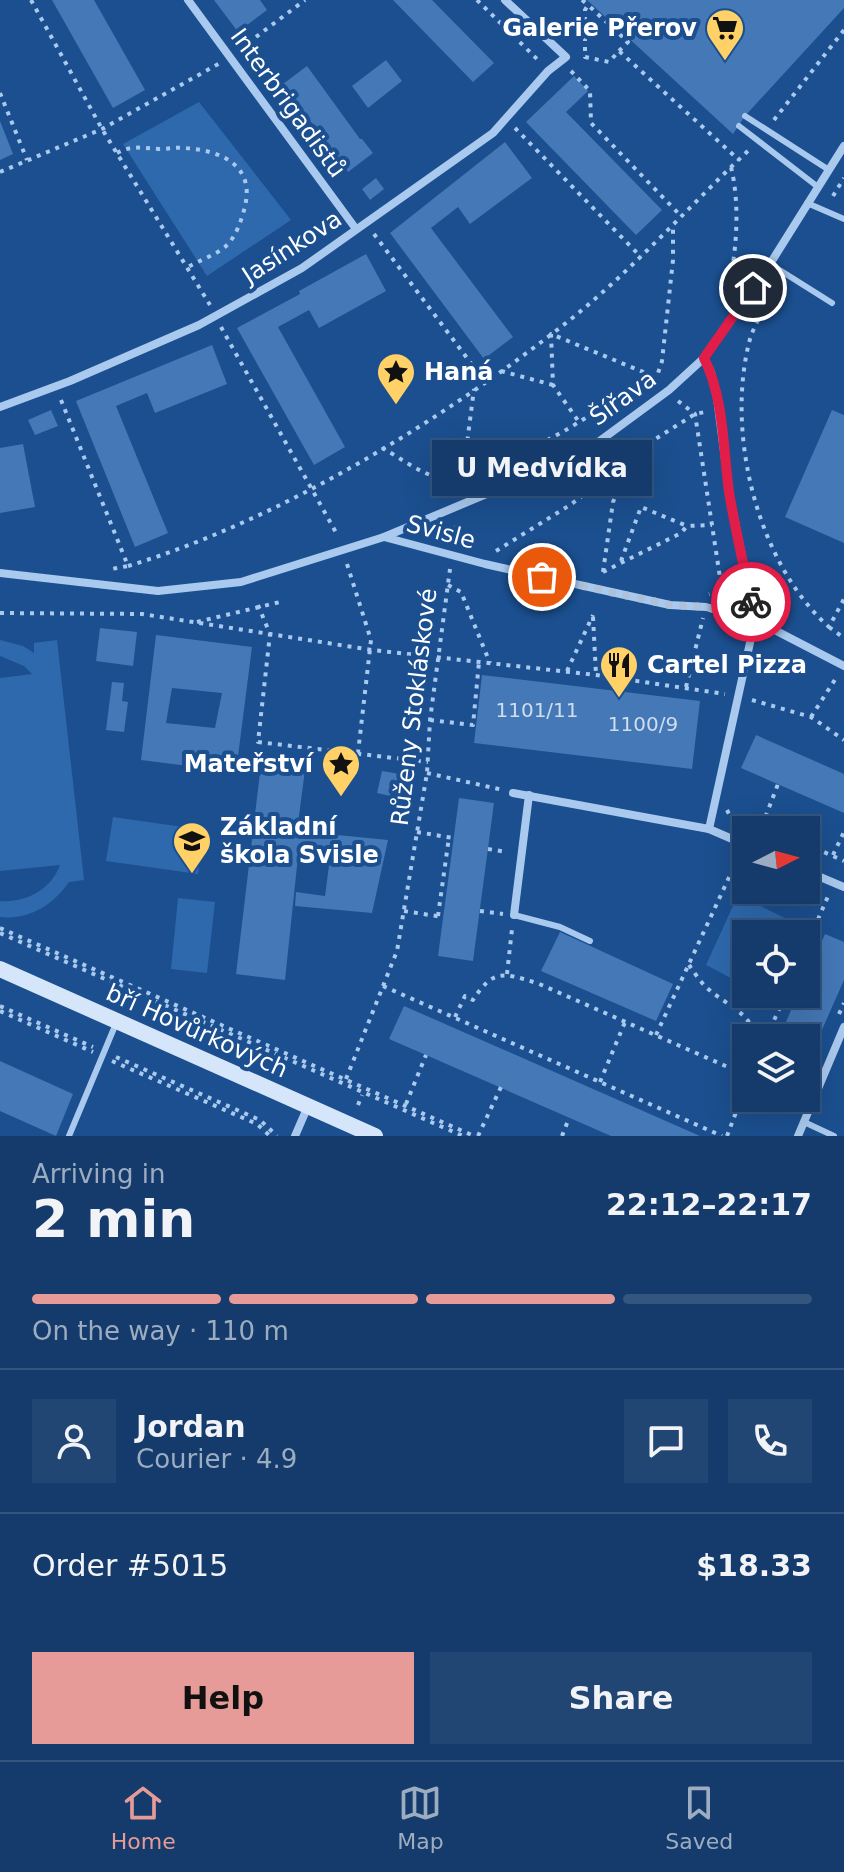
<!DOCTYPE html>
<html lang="en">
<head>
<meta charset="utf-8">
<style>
  :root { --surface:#143b6b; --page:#214673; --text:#f1f3f6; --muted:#9dadc1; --line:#33557e; --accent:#e69b98 }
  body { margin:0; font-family:"DejaVu Sans",sans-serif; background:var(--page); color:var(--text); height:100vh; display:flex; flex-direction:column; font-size:30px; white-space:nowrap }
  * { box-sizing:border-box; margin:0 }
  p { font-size:26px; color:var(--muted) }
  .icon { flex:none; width:44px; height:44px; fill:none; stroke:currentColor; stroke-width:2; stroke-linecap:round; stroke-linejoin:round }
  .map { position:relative; height:1136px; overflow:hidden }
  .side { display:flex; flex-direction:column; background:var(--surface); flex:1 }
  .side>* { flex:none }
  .needle { width:52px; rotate:84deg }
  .fabs { position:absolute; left:732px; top:816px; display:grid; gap:16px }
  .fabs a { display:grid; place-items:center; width:88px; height:88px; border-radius:0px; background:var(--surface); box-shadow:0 8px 32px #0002,0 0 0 2px var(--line); font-size:40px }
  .pin { position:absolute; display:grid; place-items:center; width:68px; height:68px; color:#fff; margin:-34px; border:4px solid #fff; border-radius:50%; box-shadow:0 2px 8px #0007 }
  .courier { position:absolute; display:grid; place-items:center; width:80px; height:80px; margin:-40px; border:6px solid #e11d48; border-radius:50%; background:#fff; color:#222; box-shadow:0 2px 10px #0007 }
  .bubble { position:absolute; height:56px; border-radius:0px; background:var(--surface); box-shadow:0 8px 32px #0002,0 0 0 2px var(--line); font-size:26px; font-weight:700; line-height:56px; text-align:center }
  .summary em { font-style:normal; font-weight:700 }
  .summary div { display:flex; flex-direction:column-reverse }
  .summary { display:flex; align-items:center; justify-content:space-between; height:136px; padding:0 32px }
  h1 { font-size:52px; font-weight:700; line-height:60px }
  .bar { display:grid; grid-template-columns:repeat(4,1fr); gap:12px 8px; align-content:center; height:96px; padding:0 32px }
  .bar i { height:10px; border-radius:6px; background:var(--line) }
  .bar .current { background:var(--accent) }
  .bar p { grid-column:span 4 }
  .line { display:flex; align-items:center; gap:20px; padding:0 32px; border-top:2px solid var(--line) }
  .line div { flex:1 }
  .round { display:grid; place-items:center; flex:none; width:84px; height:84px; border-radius:0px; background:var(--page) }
  .primary-button { display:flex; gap:16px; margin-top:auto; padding:16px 32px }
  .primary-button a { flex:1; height:92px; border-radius:0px; background:var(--accent); color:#111; font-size:32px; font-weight:700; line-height:92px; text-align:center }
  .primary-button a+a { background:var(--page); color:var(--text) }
  .menu { display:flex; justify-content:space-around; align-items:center; height:112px; border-top:2px solid var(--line); background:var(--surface); font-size:22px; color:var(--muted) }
  .menu a { display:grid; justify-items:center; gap:4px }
  .menu .current { color:var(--accent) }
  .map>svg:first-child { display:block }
  .green { fill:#2e69ad }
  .building { fill:#4478b7; fill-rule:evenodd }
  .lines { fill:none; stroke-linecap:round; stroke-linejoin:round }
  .path { stroke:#a9c9ee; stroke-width:4; stroke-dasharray:4 6; stroke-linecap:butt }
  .lane { stroke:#a9c9ee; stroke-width:6 }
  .street { stroke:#a9c9ee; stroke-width:8 }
  .secondary { stroke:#d6e6fa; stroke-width:16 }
  .done { stroke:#afc1d8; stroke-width:8; stroke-dasharray:0 14.4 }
  .route { stroke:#e11d48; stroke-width:10 }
  .labels { text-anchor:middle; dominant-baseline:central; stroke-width:8; stroke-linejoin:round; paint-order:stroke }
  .number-label { font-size:20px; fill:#d0dded }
  .poi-label { font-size:24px; font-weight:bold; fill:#fff; stroke:#1b4f8f; text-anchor:start }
  .street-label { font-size:24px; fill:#fff; stroke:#1b4f8f }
</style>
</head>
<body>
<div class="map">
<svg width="844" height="1136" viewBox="0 0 844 1136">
  <rect width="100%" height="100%" fill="#1b4f8f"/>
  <g class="green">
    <path d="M199,102L291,220L207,276L123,144Z"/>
    <path d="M0,640L23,646L34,653V643L57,640L84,880L69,882C52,906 29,920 0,917V901C25,903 51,890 60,865L0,871V678L32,674L24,666L0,656Z"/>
    <path d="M113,817L204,830L198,874L106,861Z"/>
    <path d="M738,895L799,925L795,934H746V986L706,965Z"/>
    <path d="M178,898L215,902L207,973L171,969Z"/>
  </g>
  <g class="building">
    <path d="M52,0H94L145,90L113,108Z"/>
    <path d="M214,0H260L267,10L238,32Z"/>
    <path d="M393,0H432L494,63L473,82Z"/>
    <path d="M587,0H844V8L745,116L733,134Z"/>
    <path d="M386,60L402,81L368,108L352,86Z"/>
    <path d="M307,66L360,139H362L373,153L348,172L283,84Z"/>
    <path d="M574,76L588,91L566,112L662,210L636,235L526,122Z"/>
    <path d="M0,121L13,154L0,160Z"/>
    <path d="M505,142L532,178L470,224L458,207L431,228L513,337L484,359L390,233Z"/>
    <path d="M376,178L384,189L370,200L362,189Z"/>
    <path d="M366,254L386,291L319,328L309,310L278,327L345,447L314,465L237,328L300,294L299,291Z"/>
    <path d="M212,345L227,384L155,413L147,393L116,406L168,533L135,547L76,401Z"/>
    <path d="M51,410L58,426L35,435L28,420Z"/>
    <path d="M832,410L844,415V543L785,517Z"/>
    <path d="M23,444L35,507L0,513V448Z"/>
    <path d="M100,628L137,632L133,666L96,661Z"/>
    <path d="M156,635L252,647L236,772L141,760ZM172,688L222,693L215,728L166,723Z"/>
    <path d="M482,675L700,701L692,769L474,743Z"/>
    <path d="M112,682L124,683L122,701L128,702L124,732L106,730Z"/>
    <path d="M756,735L844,774V813L741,768Z"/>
    <path d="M261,764L305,770L297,831L388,840L372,913L295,906L296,892L325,896L331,850L299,847L285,980L236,974Z"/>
    <path d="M382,771L400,774L395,797L377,793Z"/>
    <path d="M459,798L494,803L473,961L438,956Z"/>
    <path d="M560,932L673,984L656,1021L541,971Z"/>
    <path d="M825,934L844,942V980L806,1066V1038H779L798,994H806V977Z"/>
    <path d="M404,1006L550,1070L700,1136H611L426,1055L389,1039Z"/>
    <path d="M0,1061L73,1094L56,1136L0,1111Z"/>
  </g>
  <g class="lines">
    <g class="path">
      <path d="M31,0L102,129L210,305"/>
      <path d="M477,0L538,60"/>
      <path d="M582,0L588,5"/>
      <path d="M240,49L305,0"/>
      <path d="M619,51L628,42L588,5L585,10V57L609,62L619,51L739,160"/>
      <path d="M571,71L590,91L591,123L681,216"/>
      <path d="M0,93L27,160"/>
      <path d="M774,120L844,30"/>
      <path d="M515,128L641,257"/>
      <path d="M117,153C131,145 143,148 159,149C168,149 176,147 184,148C220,150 255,165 245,206C242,219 236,237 226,246C216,255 200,260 188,267"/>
      <path d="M0,172L102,129L220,63"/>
      <path d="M833,196L844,178"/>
      <path d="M374,234L485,382"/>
      <path d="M778,285C768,303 756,320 750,339C725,432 757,563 829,627L844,599"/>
      <path d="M726,300C736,259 741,208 731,167"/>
      <path d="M221,327L338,536"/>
      <path d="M501,371L553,385"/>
      <path d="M653,376L551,334L553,385L579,422L658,373L662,361L673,260V227"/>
      <path d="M61,400L128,566L111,569"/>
      <path d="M678,401L695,414L721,584L718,591L709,594"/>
      <path d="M382,448C400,457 422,476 443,478C470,481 555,438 579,422"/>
      <path d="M461,490L474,389"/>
      <path d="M454,540L456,523"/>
      <path d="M496,551L570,505L628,462"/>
      <path d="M621,561L641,507L687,526"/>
      <path d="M347,564L371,640L358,753"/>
      <path d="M128,566C280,520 441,421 566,323C633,270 689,206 751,148"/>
      <path d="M603,572L613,502L630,461L649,443L695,414L705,412"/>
      <path d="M603,572L681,533L687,526L712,525"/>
      <path d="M448,585L461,592L490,663"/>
      <path d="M258,605L270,634L258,742L428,762"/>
      <path d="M0,613L142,614L372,650L596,675L725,694"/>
      <path d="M593,617L596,675"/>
      <path d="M197,622L280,602"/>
      <path d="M829,627L844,638"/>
      <path d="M567,671L593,615"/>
      <path d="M686,687L703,618"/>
      <path d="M752,700L811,717L844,740"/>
      <path d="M811,717L836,678"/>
      <path d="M430,720L473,725L479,662"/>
      <path d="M427,773L503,790"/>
      <path d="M727,810L729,814L772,830"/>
      <path d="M762,826L778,784"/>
      <path d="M417,832L453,838"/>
      <path d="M806,844L844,861"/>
      <path d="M488,849L507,852"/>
      <path d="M833,855L844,832"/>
      <path d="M404,911L443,917"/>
      <path d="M480,911L503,914"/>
      <path d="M438,916L449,837"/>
      <path d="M0,928L474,1136"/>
      <path d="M0,933L463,1136"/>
      <path d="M806,947L829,894"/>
      <path d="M689,965C694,972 699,980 705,986C722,1003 751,1012 756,1038"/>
      <path d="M507,974L512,929"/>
      <path d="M383,986L722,1136"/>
      <path d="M0,1006L93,1047"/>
      <path d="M0,1011L93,1052"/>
      <path d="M839,1014L844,1003"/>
      <path d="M455,1017L465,996L473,1000C494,968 503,973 537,983L746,1075"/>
      <path d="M656,1035L738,858"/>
      <path d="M766,1038L786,994"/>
      <path d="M116,1057L260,1120L277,1136"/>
      <path d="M112,1061L257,1124L270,1136"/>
      <path d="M346,1079L397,951L427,773L430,720L450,569"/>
      <path d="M600,1082L625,1022"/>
      <path d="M406,1104L426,1055"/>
      <path d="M358,1105L362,1095"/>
      <path d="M478,1136L501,1087"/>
      <path d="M562,1136L569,1118"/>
      <path d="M727,1136L746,1086"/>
    </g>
    <g class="lane">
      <path d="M745,116L829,170"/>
      <path d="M739,126L818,187"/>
      <path d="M807,203L844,219"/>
      <path d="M770,264L832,303"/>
      <path d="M514,915L560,927L590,941"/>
      <path d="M804,1122L834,1136"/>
      <path d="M69,1136L117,1021"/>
    </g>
    <g class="street">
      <path d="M188,0L356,229"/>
      <path d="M704,358L711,372L717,398L730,497L755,620L709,829"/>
      <path d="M0,407L70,381L199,325L302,268L493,133L548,71L566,57L505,0"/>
      <path d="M384,537L485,564L670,605L706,607L755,620L844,666"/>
      <path d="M0,573L158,591L241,582L384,537L582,454L669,390L704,358L770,264L844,146"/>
      <path d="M513,793L709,829L746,845"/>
      <path d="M806,871L844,887"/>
      <path d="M514,915L529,795"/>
      <path d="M295,1136L308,1106"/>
      <path d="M798,1136L844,1027"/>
    </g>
    <path class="secondary" d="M0,969L375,1136"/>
  </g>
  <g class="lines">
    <path class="done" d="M542,577L670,605L706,607L755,620L751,602"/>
    <path class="route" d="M751,602C744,565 735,529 729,492C723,448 724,398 704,358L753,288"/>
  </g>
  <defs>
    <g id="supermarket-pin" transform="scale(2)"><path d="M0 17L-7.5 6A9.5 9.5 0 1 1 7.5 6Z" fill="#ffd166" stroke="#1b4f8f"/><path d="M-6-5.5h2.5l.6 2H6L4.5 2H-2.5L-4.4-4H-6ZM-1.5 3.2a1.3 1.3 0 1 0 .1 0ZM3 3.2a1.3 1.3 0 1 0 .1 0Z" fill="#111"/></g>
    <g id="sight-pin" transform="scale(2)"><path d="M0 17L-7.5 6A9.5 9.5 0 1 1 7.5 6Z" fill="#ffd166" stroke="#1b4f8f"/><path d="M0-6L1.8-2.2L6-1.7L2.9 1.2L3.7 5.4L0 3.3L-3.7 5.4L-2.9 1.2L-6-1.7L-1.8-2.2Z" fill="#111"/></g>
    <g id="restaurant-pin" transform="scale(2)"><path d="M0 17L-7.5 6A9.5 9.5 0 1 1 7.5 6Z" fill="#ffd166" stroke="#1b4f8f"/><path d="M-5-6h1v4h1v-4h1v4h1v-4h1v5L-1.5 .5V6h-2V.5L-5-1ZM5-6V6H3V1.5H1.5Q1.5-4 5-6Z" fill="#111"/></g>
    <g id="school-pin" transform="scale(2)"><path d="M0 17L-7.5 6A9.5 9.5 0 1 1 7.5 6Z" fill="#ffd166" stroke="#1b4f8f"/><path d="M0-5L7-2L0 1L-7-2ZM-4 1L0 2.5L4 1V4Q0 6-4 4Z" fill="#111"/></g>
  </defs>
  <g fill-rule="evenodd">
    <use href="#supermarket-pin" x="725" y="28"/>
    <use href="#sight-pin" x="396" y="372"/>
    <use href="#restaurant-pin" x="619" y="665"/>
    <use href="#sight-pin" x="341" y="764"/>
    <use href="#school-pin" x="192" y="841"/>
  </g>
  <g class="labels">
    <g class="number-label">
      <text x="537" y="710">1101/11</text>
      <text x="643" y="724">1100/9</text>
    </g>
    <g class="poi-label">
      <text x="697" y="28" text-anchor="end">Galerie Přerov</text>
      <text x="424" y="372">Haná</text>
      <text x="647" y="665">Cartel Pizza</text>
      <text x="313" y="764" text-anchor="end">Mateřství</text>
      <text x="220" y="827">Základní<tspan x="220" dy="28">škola Svisle</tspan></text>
    </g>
    <g class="street-label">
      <text transform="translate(288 103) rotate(54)">Interbrigadistů</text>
      <text transform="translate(292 247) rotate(-33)">Jasínkova</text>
      <text transform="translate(623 398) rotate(-36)">Šířava</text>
      <text transform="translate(441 532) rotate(15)">Svisle</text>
      <text transform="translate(414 707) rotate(-83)">Růženy Stokláskové</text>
      <text transform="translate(197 1031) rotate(24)">bří Hovůrkových</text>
    </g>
  </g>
</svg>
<div class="fabs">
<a><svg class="needle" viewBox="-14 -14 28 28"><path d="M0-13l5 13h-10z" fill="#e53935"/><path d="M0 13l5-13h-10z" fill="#9dadc1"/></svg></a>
<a><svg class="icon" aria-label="locate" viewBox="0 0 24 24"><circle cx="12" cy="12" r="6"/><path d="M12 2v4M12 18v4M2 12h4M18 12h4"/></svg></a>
<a><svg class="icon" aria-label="layers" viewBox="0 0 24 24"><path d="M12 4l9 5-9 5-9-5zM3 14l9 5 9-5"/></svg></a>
</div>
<div class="pin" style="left:542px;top:577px;background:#ea580c"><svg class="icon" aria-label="bag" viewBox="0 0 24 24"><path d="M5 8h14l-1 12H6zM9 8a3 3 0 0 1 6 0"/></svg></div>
<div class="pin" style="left:753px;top:288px;background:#1f2937"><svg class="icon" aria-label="home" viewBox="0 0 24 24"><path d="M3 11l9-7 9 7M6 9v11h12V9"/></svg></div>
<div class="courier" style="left:751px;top:602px"><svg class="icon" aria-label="bike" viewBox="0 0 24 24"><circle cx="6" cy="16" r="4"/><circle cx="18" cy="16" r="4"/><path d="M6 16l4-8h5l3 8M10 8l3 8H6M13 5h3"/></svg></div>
<div class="bubble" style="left:432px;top:440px;width:220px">U Medvídka</div>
</div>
<section class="side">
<div class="summary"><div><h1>2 min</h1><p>Arriving in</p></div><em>22:12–22:17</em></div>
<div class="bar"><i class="current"></i><i class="current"></i><i class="current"></i><i></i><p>On the way · 110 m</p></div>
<div class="line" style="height:144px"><a class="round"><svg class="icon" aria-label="person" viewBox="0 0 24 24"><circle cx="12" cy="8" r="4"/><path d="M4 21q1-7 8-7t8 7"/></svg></a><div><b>Jordan</b><p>Courier · 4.9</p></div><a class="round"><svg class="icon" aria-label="chat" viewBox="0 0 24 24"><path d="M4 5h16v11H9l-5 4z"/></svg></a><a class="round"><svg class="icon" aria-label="phone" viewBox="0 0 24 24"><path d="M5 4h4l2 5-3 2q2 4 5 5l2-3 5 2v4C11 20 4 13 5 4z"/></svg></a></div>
<div class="line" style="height:104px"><div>Order #5015</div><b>$18.33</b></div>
<div class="primary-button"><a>Help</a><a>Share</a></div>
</section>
<nav class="menu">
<a class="current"><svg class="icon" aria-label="home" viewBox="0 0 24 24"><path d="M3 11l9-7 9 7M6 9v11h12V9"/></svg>Home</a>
<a><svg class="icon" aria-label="map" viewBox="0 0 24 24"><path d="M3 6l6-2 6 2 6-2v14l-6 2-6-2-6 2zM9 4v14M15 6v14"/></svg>Map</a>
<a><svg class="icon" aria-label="saved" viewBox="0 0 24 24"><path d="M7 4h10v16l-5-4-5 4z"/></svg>Saved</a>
</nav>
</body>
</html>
